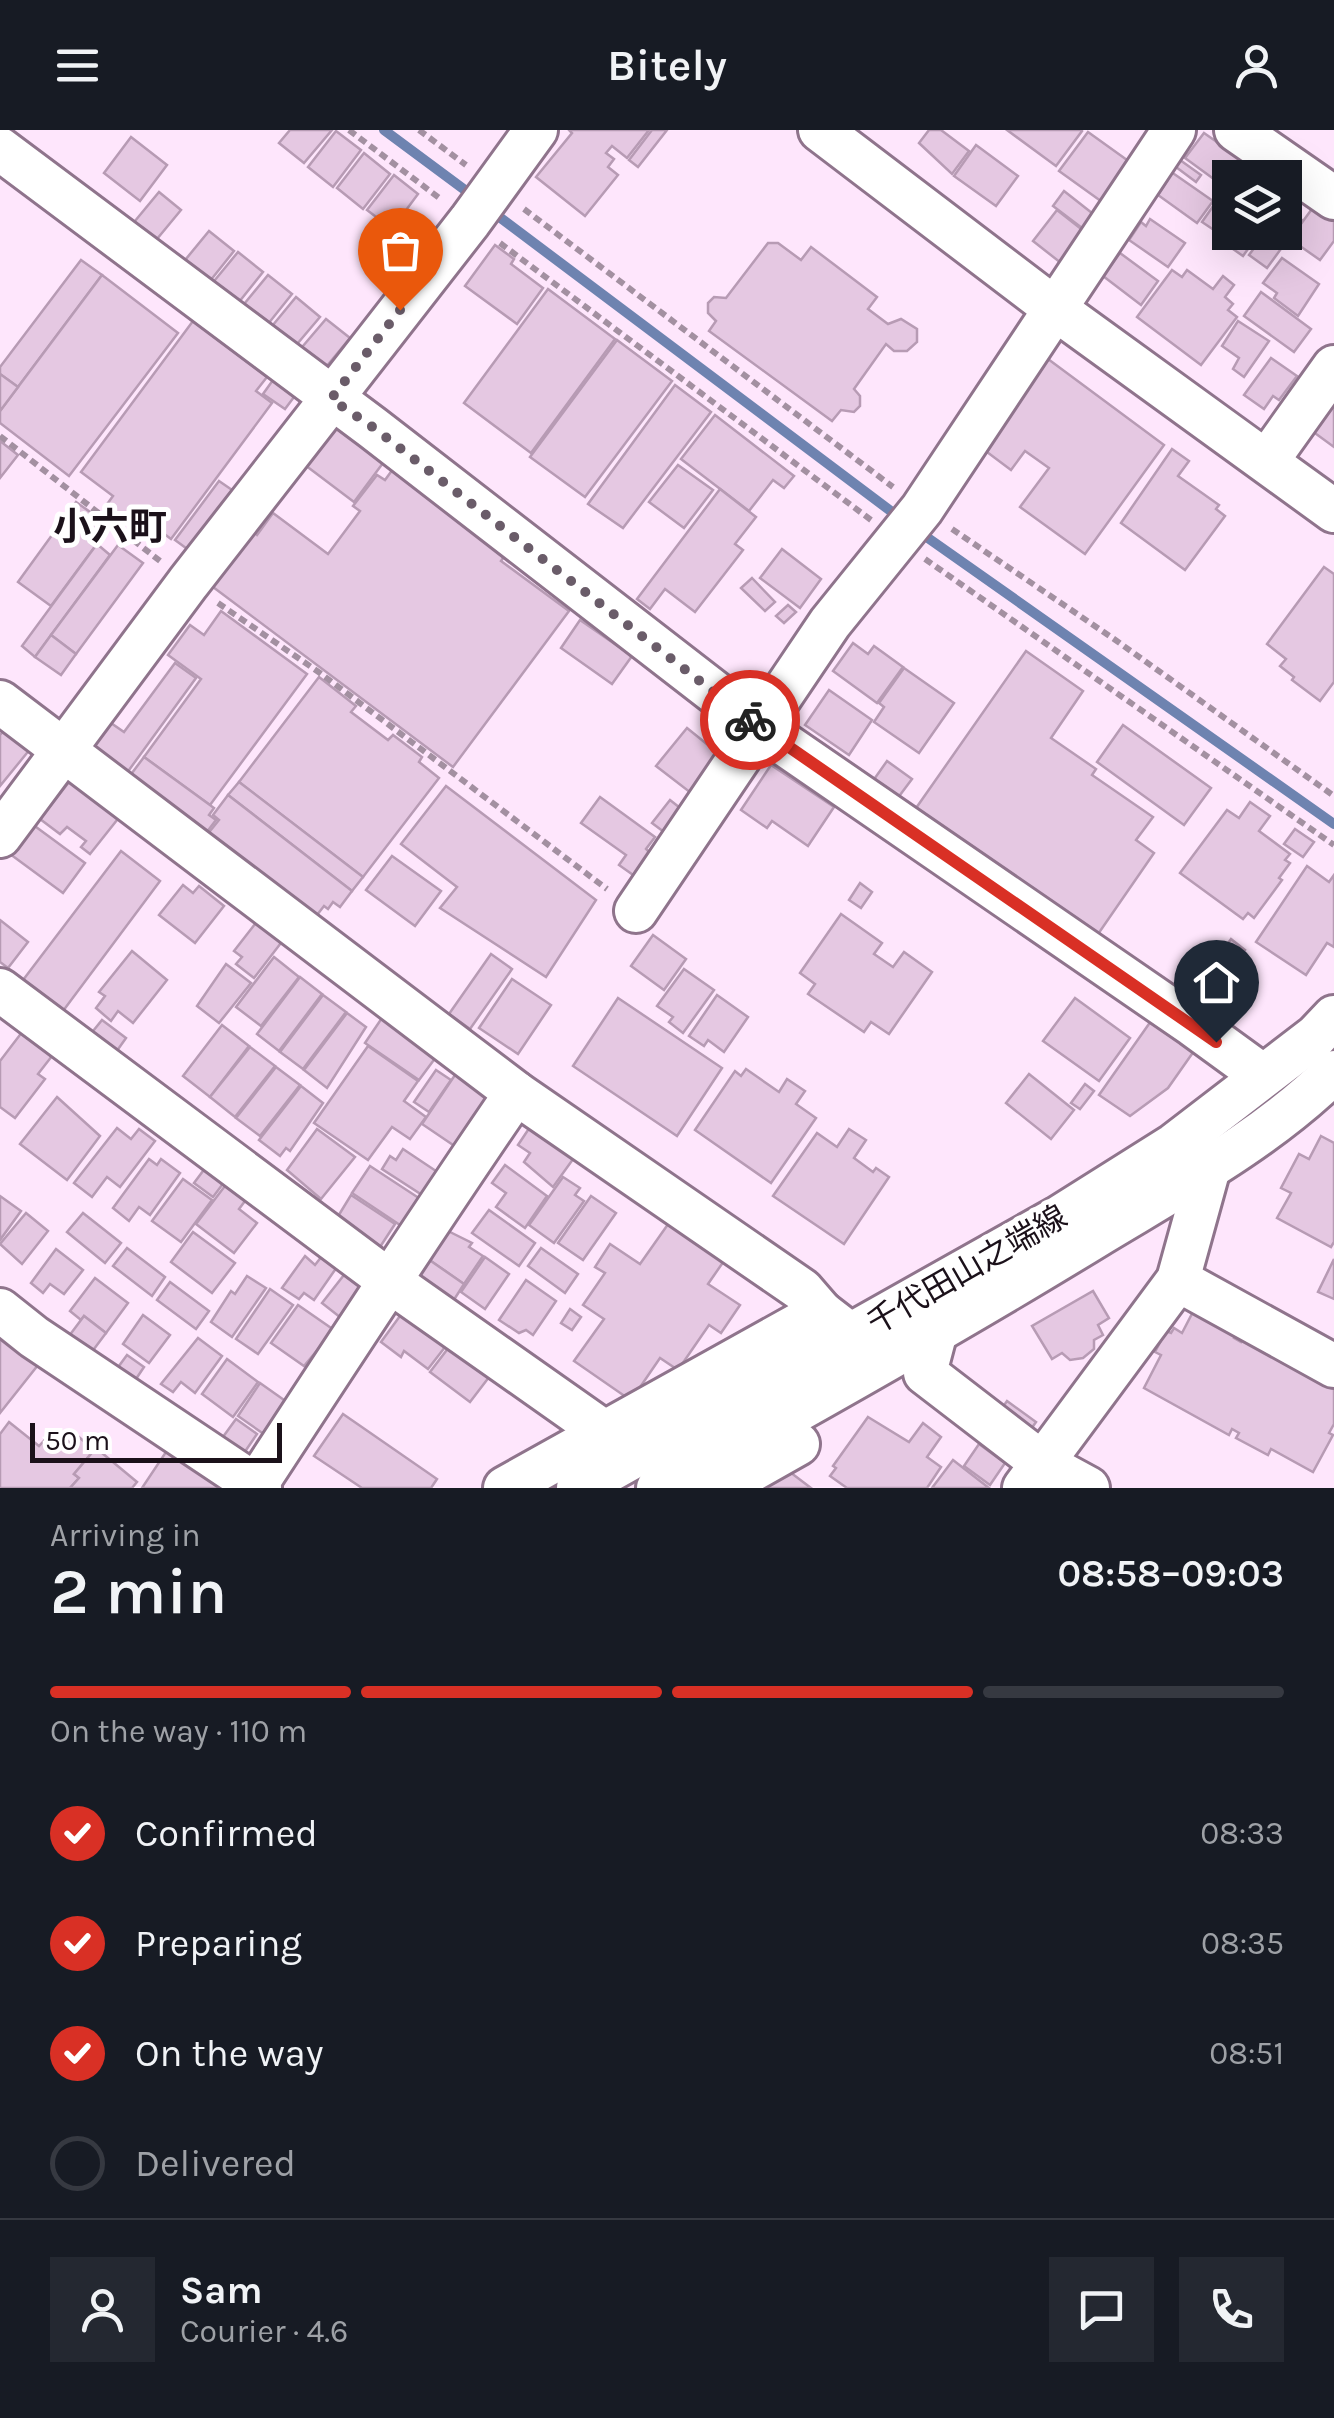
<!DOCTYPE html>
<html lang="en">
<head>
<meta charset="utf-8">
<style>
  :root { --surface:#171b24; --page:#242831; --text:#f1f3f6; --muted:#9ea1a6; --line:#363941; --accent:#d93025 }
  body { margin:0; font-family:Karla,"Noto Sans JP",sans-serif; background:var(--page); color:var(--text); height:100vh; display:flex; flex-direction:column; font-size:38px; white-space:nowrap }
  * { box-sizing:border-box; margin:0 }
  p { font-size:32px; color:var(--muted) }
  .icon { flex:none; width:55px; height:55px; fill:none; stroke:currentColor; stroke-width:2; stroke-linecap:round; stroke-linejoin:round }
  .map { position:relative; height:1358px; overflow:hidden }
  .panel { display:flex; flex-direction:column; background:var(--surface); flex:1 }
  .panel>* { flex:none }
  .controls { position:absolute; left:1212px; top:30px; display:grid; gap:20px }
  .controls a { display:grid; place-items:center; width:90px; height:90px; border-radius:0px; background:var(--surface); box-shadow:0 10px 40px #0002; font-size:50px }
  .scale { position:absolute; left:30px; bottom:25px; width:252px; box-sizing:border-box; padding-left:10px; border:5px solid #1b111a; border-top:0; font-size:28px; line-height:35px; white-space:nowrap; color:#1b111a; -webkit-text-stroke:8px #fff; paint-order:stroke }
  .pin { position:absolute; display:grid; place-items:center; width:85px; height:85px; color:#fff; margin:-102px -42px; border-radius:50% 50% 50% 0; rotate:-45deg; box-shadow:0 0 10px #0007 }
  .pin .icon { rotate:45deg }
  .courier { position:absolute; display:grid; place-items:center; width:100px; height:100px; margin:-50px; border:8px solid #d93025; border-radius:50%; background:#fff; color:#222; box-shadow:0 2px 12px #0007 }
  .head em { font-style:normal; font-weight:600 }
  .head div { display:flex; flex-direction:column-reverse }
  .head { display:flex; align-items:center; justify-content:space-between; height:170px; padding:0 50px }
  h1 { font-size:65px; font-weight:600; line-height:75px }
  .bar { display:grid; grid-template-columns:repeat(4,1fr); gap:15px 10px; align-content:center; height:120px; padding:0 50px }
  .bar i { height:12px; border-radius:8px; background:var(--line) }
  .bar .current { background:var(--accent) }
  .bar p { grid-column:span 4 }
  .line { display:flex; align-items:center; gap:25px; padding:0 50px; border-top:2px solid var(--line) }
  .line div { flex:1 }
  .round { display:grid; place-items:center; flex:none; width:105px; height:105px; border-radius:0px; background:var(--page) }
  ol { padding:0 50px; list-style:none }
  li { display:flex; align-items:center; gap:30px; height:110px }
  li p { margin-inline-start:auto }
  li .icon { padding:10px; border-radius:50%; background:var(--accent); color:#fff; stroke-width:4 }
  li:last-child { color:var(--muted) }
  li i { width:55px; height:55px; border:5px solid var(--line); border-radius:50% }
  header { display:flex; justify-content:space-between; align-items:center; height:130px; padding:0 50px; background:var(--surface); font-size:45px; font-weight:600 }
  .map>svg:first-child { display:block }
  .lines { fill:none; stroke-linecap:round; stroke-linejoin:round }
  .stream { stroke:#6e83b0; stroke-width:10 }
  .building { fill:#e5c8e2; stroke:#b79bb4; stroke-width:2.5 }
  .minor-casing { stroke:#8f748c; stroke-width:48 }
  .path { stroke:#a390a1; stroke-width:6; stroke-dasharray:8 5; stroke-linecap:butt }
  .minor { stroke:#fff; stroke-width:42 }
  .done { stroke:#6a5c69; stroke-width:10; stroke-dasharray:0 18 }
  .route { stroke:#d93025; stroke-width:12 }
  .labels { text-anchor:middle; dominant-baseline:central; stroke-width:10; stroke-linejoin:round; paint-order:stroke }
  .street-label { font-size:32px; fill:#1b111a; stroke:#fff }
  .quarter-label { font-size:38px; font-weight:bold; fill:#1b111a; stroke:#fff }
</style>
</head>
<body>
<header><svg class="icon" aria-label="menu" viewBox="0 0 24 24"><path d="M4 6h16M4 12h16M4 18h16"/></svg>Bitely<svg class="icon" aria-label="person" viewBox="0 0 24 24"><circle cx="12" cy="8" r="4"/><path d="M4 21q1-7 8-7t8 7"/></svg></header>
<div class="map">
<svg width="1334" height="1358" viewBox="0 0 1334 1358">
  <rect width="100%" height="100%" fill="#fee6fc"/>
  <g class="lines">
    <g class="stream">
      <path d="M384,0L477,69"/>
      <path d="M490,80L900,388"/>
      <path d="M918,401L1334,694"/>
    </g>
  </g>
  <g class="building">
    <path d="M290,0H332L304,33L279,13Z"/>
    <path d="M569,0H649L627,28L612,16L606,23L614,29L608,37L618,45L585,86L536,47L572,3Z"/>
    <path d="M652,0H667L638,37L629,30Z"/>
    <path d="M929,0H941L969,21L952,44L919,13Z"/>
    <path d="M1007,0H1081L1082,1L1056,36Z"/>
    <path d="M336,1L361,20L333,57L308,37Z"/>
    <path d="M1088,2L1134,35L1105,74L1059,41Z"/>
    <path d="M1204,3L1217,12L1221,7L1244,25L1222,55L1185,28Z"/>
    <path d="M131,7L167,35L140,71L104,43Z"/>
    <path d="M976,15L1018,46L996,76L954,46Z"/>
    <path d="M364,23L390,44L363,79L337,58Z"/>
    <path d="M1173,25L1201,45L1196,52L1168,31Z"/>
    <path d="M1167,39L1213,71L1197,93L1158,65L1167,51L1161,47Z"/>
    <path d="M394,45L418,64L392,99L367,80Z"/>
    <path d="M1230,52V96L1223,106L1202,92Z"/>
    <path d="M1064,61L1097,87L1086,101L1053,76Z"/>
    <path d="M159,62L181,80L152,115L130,97Z"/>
    <path d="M1317,72L1334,84V111L1320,130L1290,109Z"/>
    <path d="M1285,78L1302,90L1267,138L1249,125L1266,102H1285Z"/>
    <path d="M1057,80L1085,102L1061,133L1033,111Z"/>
    <path d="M1150,89L1185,113L1168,137L1129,110L1141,92L1146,96Z"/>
    <path d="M407,91L431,109L404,145L380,126Z"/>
    <path d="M209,101L234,121L206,156L181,135Z"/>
    <path d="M1230,102H1260L1243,126L1223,112Z"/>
    <path d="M768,113H778L801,130L811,117L877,167L868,179L888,194L901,189L917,199V212L907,221H894L886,214L854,259L860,266V276L854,282L841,280L832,291L709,201L716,191L708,183V173L714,167L726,168Z"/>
    <path d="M495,115L514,129L511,134L543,158L517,194L465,156Z"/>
    <path d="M238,122L263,142L235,177L210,156Z"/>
    <path d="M1120,123L1158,151L1141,175L1103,146Z"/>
    <path d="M1282,128L1319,154L1298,186L1274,168L1277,163L1263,153Z"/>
    <path d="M81,130L102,145L18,257L0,244V237Z"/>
    <path d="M1172,140L1182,147L1187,140L1213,159L1223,146L1234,155L1225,167L1233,174L1228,180L1237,187L1201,235L1137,187Z"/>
    <path d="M102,145L178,203L69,346L0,293V281Z"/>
    <path d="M268,145L292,164L264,199L240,179Z"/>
    <path d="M548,159L615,209L531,323L464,273Z"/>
    <path d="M1261,162L1311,199L1294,222L1244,186Z"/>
    <path d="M296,167L320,187L292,220L268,201Z"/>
    <path d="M326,189L350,208L321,243L297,223Z"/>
    <path d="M193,191L267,247L256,261L272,273L171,409L151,394L143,404L105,377L113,366L81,342Z"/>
    <path d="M1238,191L1269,211L1244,247L1233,239L1239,228L1222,216Z"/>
    <path d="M617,210L672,251L585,367L530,327Z"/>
    <path d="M1271,228L1297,246L1279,270L1273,266L1264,279L1244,265Z"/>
    <path d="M1048,229L1164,315L1085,424L1020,377L1049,338L1025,321L1011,340L983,319Z"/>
    <path d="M0,244L18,257L0,281Z"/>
    <path d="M273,250L294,267L285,279L263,264Z"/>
    <path d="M675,255L711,282L623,398L588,374Z"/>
    <path d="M1327,271L1334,277V317L1308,298Z"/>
    <path d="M715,285L794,346L784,358L773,350L749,381L681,329Z"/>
    <path d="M335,296L383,333L354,372L305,335Z"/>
    <path d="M0,311L18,325L0,348Z"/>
    <path d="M1172,319L1189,331L1178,346L1219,375L1216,379L1225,386L1185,440L1121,393Z"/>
    <path d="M678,335L713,360L684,398L649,372Z"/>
    <path d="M393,339L506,424L501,431L569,481L453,637L213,457L253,402L257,405L273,383L328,424L360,381L353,376L377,345L385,350Z"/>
    <path d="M219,351L235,362L190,421L175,410Z"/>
    <path d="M720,359L756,387L735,414L743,420L695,482L665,459L650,479L637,469Z"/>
    <path d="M76,372L110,396L51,476L18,452Z"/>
    <path d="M97,414L110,425L35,527L22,516Z"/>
    <path d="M118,415L143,433L76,524L51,505Z"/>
    <path d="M782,419L821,449L800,478L760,448Z"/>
    <path d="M1324,437L1334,444V552L1320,571L1292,550L1294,547L1280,536L1286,529L1267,514Z"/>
    <path d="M752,448L775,472L765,481L741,458Z"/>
    <path d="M788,475L796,482L784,493L776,486Z"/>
    <path d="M221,481L307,544L210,675L144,627L201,549L168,525L190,495L204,505Z"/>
    <path d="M580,490L632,526L612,554L561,518Z"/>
    <path d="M51,505L76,524L61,545L35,527Z"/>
    <path d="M853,513L868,524L874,516L903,537L877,573L833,541Z"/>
    <path d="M1026,521L1083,561L1051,608L1096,639L1092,645L1153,687L1136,710L1154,723L1096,807L914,681Z"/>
    <path d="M175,533L196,548L121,651L84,623L108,591L124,602Z"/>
    <path d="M904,538L954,573L919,623L874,592L884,577L879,573Z"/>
    <path d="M319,547L356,576L351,582L388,610L393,605L422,627L419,632L439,648L363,747L239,652Z"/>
    <path d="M829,560L872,590L849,625L805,595Z"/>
    <path d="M1123,595L1211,658L1184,695L1097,632Z"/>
    <path d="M6,598L31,618L0,656V605Z"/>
    <path d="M687,598L729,632L691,663L656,636Z"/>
    <path d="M144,627L214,678L209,685L216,690L203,707L126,651Z"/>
    <path d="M887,631L912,649L894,673L870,655Z"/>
    <path d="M771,635L834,677L808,716L772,691L767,698L741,680Z"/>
    <path d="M73,647L121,685L90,724L81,717L86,711L67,697L60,704L40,689Z"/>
    <path d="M239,652L363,747L352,761L228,665Z"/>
    <path d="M446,656L596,770L546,847L440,778L457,757L401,714Z"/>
    <path d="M228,665L352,761L340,777L333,772L328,779L324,776L310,794L202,711L219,690L213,685Z"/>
    <path d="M600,667L655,707L646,719L652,725L636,747L619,735L626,725L581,693Z"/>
    <path d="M670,670L689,685L672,708L652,693Z"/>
    <path d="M1250,672L1270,686L1259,701L1290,724L1285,730L1290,733L1279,748L1282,750L1254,788L1248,783L1243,789L1180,743L1227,680L1239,688Z"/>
    <path d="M32,694L85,733L63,763L10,724Z"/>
    <path d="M1295,699L1314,712L1303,727L1284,714Z"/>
    <path d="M121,721L160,751L60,885L20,854Z"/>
    <path d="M392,726L441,761L415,796L366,760Z"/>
    <path d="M1307,736L1329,752L1334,745V817L1327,813L1306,845L1256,812Z"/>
    <path d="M860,753L872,762L861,778L849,770Z"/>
    <path d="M183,755L193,763L199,756L224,776L195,813L159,785Z"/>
    <path d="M841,784L882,813L874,824L893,837L904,822L932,842L889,904L871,892L864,902L808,864L815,854L800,843Z"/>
    <path d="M259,789L284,809L254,848L236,834L242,827L234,821Z"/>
    <path d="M0,790L28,812L8,838L0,832Z"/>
    <path d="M653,805L686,829L664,860L631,836Z"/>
    <path d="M1231,809L1245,820L1217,860L1202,849Z"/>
    <path d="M132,821L167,850L133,893L118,881L111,891L96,878L105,866L99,862Z"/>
    <path d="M491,824L512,839L470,899L449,884Z"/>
    <path d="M274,827L299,847L261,896L236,877Z"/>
    <path d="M226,834L251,853L219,893L197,876Z"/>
    <path d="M684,839L714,860L683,903L669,892L673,887L657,876Z"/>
    <path d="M300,847L322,864L279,921L257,904Z"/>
    <path d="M512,849L551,875L518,924L479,898Z"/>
    <path d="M323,865L346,882L303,939L280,922Z"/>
    <path d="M717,865L748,887L724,922L708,910L704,916L689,906Z"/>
    <path d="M618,868L722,938L677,1006L573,936Z"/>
    <path d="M1075,868L1130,908L1099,951L1043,911Z"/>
    <path d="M347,883L366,897L327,958L304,940Z"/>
    <path d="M384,885L439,923L419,950L365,913Z"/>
    <path d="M102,890L126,908L114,925L89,906Z"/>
    <path d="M1151,891L1194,921L1168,958L1130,986L1099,965Z"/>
    <path d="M29,893L59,917L38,944L45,949L15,988L0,977V931Z"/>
    <path d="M222,895L249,916L210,967L183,946Z"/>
    <path d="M368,916L418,951L404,971L426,987L410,1009L392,997L368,1030L314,993Z"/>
    <path d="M250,917L275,936L235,987L210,967Z"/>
    <path d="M276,937L300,955L260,1006L236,988Z"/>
    <path d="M746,939L779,962L787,949L805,961L796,974L816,988L771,1053L695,1000L735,941L741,946Z"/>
    <path d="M436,940L451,950L429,982L414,972Z"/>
    <path d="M457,942L497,972L462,1021L422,994Z"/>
    <path d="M1029,944L1074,980L1051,1009L1006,973Z"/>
    <path d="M1085,954L1094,961L1080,979L1071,973Z"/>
    <path d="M301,956L323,973L290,1021L286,1018L280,1026L259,1010Z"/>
    <path d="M57,967L100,1006L67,1050L20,1014Z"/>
    <path d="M532,994L576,1025L553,1057L524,1032L530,1023L518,1015Z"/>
    <path d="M117,998L131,1009L139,999L155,1011L120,1057L107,1047L92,1067L74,1053Z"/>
    <path d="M317,999L355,1027L321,1069L287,1040Z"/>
    <path d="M849,999L866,1010L854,1028L873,1042L876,1038L889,1047L844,1114L773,1066L817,1003L837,1017Z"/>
    <path d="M1321,1006L1334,1013V1112L1331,1117L1277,1088L1291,1063L1281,1058L1299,1024L1309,1029Z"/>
    <path d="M403,1019L448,1049L433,1072L382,1039L390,1026L396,1030Z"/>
    <path d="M149,1029L157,1035L161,1029L180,1043L150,1085L139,1077L129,1091L113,1078Z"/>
    <path d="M209,1033L228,1047L213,1067L194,1053Z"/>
    <path d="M505,1035L547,1066L525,1098L496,1077L506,1063L492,1053Z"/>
    <path d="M370,1036L431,1076L412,1103L352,1063Z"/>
    <path d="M563,1047L580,1058L575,1065L584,1071L554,1113L529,1095Z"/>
    <path d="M183,1049L212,1070L181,1112L152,1091Z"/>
    <path d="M228,1052L248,1067L239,1079L257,1093L234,1123L196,1094Z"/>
    <path d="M351,1065L395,1094L380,1117L337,1088Z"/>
    <path d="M0,1066L21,1081L0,1110Z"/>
    <path d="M591,1066L616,1083L583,1130L558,1113Z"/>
    <path d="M489,1080L535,1113L519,1136L472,1103Z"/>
    <path d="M26,1083L48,1101L22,1134L0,1114Z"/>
    <path d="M83,1083L121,1113L105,1133L67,1102Z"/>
    <path d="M671,1090L726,1128L708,1154L740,1175L721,1203L709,1195L678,1240L660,1228L634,1266L626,1267L574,1231L604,1189L583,1175L605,1143L595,1137L610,1114L640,1134Z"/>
    <path d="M448,1101L472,1113L469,1117L483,1126L464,1154L428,1129Z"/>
    <path d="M193,1102L235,1133L212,1163L171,1132Z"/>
    <path d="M127,1118L165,1147L152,1166L113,1136Z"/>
    <path d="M541,1118L578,1144L565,1163L528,1136Z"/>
    <path d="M56,1119L83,1140L64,1164L50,1154L43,1163L31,1153Z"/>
    <path d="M305,1126L315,1135L322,1126L337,1137L314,1170L304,1163L299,1169L282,1158Z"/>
    <path d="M485,1127L509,1144L485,1179L461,1162Z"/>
    <path d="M428,1129L464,1154L450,1176L413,1152Z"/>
    <path d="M1334,1129V1169L1318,1162Z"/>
    <path d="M351,1136L367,1149L350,1195L322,1173Z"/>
    <path d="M247,1146L266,1158L232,1207L211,1192L231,1161L235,1164Z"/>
    <path d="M95,1148L128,1173L106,1203L84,1186L81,1190L70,1181Z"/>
    <path d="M526,1150L556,1171L533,1205L526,1200L519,1203L499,1190Z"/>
    <path d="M170,1152L209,1181L196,1199L157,1170Z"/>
    <path d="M270,1159L293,1175L258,1224L236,1209Z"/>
    <path d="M1093,1161L1109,1188L1098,1195L1103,1205L1094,1210V1219L1083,1228L1070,1230L1062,1223L1052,1229L1032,1196Z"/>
    <path d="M298,1175L334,1200L304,1236L271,1213Z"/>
    <path d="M408,1175L452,1208L428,1239L404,1221L401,1227L381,1212Z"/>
    <path d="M1195,1178L1237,1201L1234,1208L1241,1212L1244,1206L1334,1256V1294L1329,1303L1333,1305L1313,1342L1271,1319L1268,1325L1236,1308L1239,1303L1232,1299L1229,1305L1144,1258L1161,1225L1155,1222L1166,1201L1171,1203L1174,1198L1182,1203Z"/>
    <path d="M570,1179L581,1187L572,1200L561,1193Z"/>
    <path d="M143,1185L170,1205L149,1233L123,1214Z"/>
    <path d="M84,1186L106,1203L91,1223L69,1206Z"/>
    <path d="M0,1202L42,1230L0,1283Z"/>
    <path d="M198,1208L222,1226L195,1263L181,1252L173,1262L161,1254Z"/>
    <path d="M456,1208L496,1238L470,1272L430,1242Z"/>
    <path d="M127,1225L144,1237L134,1252L116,1240Z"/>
    <path d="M227,1229L258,1252L233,1287L202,1264Z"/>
    <path d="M260,1253L294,1277L271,1309L238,1286Z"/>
    <path d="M1007,1271L1036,1292L1029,1302L1000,1281Z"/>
    <path d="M343,1284L437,1349L431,1358H362L314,1326Z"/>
    <path d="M868,1287L909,1312L923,1293L941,1307L927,1327L941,1337L927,1358H847L830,1346L836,1338L833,1336Z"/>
    <path d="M236,1289L257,1304L242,1326L220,1311Z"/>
    <path d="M9,1292L39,1316L54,1300L73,1315L79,1307L94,1320L74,1344L79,1348L70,1358H0V1304Z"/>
    <path d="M979,1314L1005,1333L990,1355L964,1336Z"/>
    <path d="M96,1318L137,1352L132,1358H70L79,1348L74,1344Z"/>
    <path d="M168,1319L220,1355L218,1358H142Z"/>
    <path d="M953,1330L989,1358H932Z"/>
    <path d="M782,1336L811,1358H765Z"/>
  </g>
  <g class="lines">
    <g class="minor-casing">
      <g id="minor">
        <path d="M820,0L1054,178L1334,381"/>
        <path d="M1236,0L1334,68"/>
        <path d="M0,19L373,298L758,596L1193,895L1263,946"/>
        <path d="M1267,331L1334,237"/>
        <path d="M0,572L516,963L802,1160L821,1182"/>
        <path d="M0,706L188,453L470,91L536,0"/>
        <path d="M636,781L830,493L922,379L1174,0"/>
        <path d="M0,860L388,1150L604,1302"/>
        <path d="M1178,1150L1334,1236"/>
        <path d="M0,1180L34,1207L260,1358"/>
        <path d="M935,1205L925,1243L1042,1333L1088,1358"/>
        <path d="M254,1358C340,1226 426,1094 516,963"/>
        <path d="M505,1358L821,1182L843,1199"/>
        <path d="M578,1358L1058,1088L1174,1015L1316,906L1334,887"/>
        <path d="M658,1358C807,1276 953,1194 1098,1105C1179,1056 1266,1009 1334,942"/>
        <path d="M720,1358L798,1314"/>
        <path d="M1024,1358L1178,1150L1209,1038"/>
      </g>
    </g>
    <g class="path">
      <path d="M349,0L442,70"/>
      <path d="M419,0L466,35"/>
      <path d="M524,79L893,357"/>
      <path d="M500,113L871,390"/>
      <path d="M0,306L160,431"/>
      <path d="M952,399L1114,509L1334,666"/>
      <path d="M925,429L1334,715"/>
      <path d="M218,473L320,543L607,759"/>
    </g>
    <use href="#minor" class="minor"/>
  </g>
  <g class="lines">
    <path class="done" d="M400,180L331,269L374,298L750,590"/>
    <path class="route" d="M750,590L1216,912"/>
  </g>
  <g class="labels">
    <g class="street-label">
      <text transform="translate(967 1140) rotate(-30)">千代田山之端線</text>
    </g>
    <g class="quarter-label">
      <text x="110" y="397">小六町</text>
    </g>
  </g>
</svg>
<div class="controls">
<a><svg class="icon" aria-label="layers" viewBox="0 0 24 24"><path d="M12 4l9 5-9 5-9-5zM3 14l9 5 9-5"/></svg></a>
</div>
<div class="scale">50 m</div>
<div class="pin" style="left:400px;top:180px;background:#ea580c"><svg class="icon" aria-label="bag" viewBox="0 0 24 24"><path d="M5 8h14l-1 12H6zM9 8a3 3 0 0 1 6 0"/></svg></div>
<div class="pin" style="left:1216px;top:912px;background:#1f2937"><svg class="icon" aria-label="home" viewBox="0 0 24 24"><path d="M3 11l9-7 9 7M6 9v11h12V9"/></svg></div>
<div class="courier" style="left:750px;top:590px"><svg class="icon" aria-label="bike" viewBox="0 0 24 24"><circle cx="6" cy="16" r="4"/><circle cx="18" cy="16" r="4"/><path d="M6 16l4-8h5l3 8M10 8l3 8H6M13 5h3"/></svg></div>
</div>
<section class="panel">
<div class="head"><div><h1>2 min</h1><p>Arriving in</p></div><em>08:58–09:03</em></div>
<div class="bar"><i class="current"></i><i class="current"></i><i class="current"></i><i></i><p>On the way · 110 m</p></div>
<ol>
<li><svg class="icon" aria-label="check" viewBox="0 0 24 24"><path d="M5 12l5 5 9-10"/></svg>Confirmed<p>08:33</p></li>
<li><svg class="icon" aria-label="check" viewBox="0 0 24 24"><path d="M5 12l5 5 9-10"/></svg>Preparing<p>08:35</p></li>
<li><svg class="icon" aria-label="check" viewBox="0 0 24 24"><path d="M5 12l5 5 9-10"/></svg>On the way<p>08:51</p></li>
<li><i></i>Delivered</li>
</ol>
<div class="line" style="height:180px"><a class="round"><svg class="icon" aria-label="person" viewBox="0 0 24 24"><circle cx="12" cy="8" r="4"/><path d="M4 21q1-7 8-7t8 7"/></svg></a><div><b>Sam</b><p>Courier · 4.6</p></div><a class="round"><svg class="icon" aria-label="chat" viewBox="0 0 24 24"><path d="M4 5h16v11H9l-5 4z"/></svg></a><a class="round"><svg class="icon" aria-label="phone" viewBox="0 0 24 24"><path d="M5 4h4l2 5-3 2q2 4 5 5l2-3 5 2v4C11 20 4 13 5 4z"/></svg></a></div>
</section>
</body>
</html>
